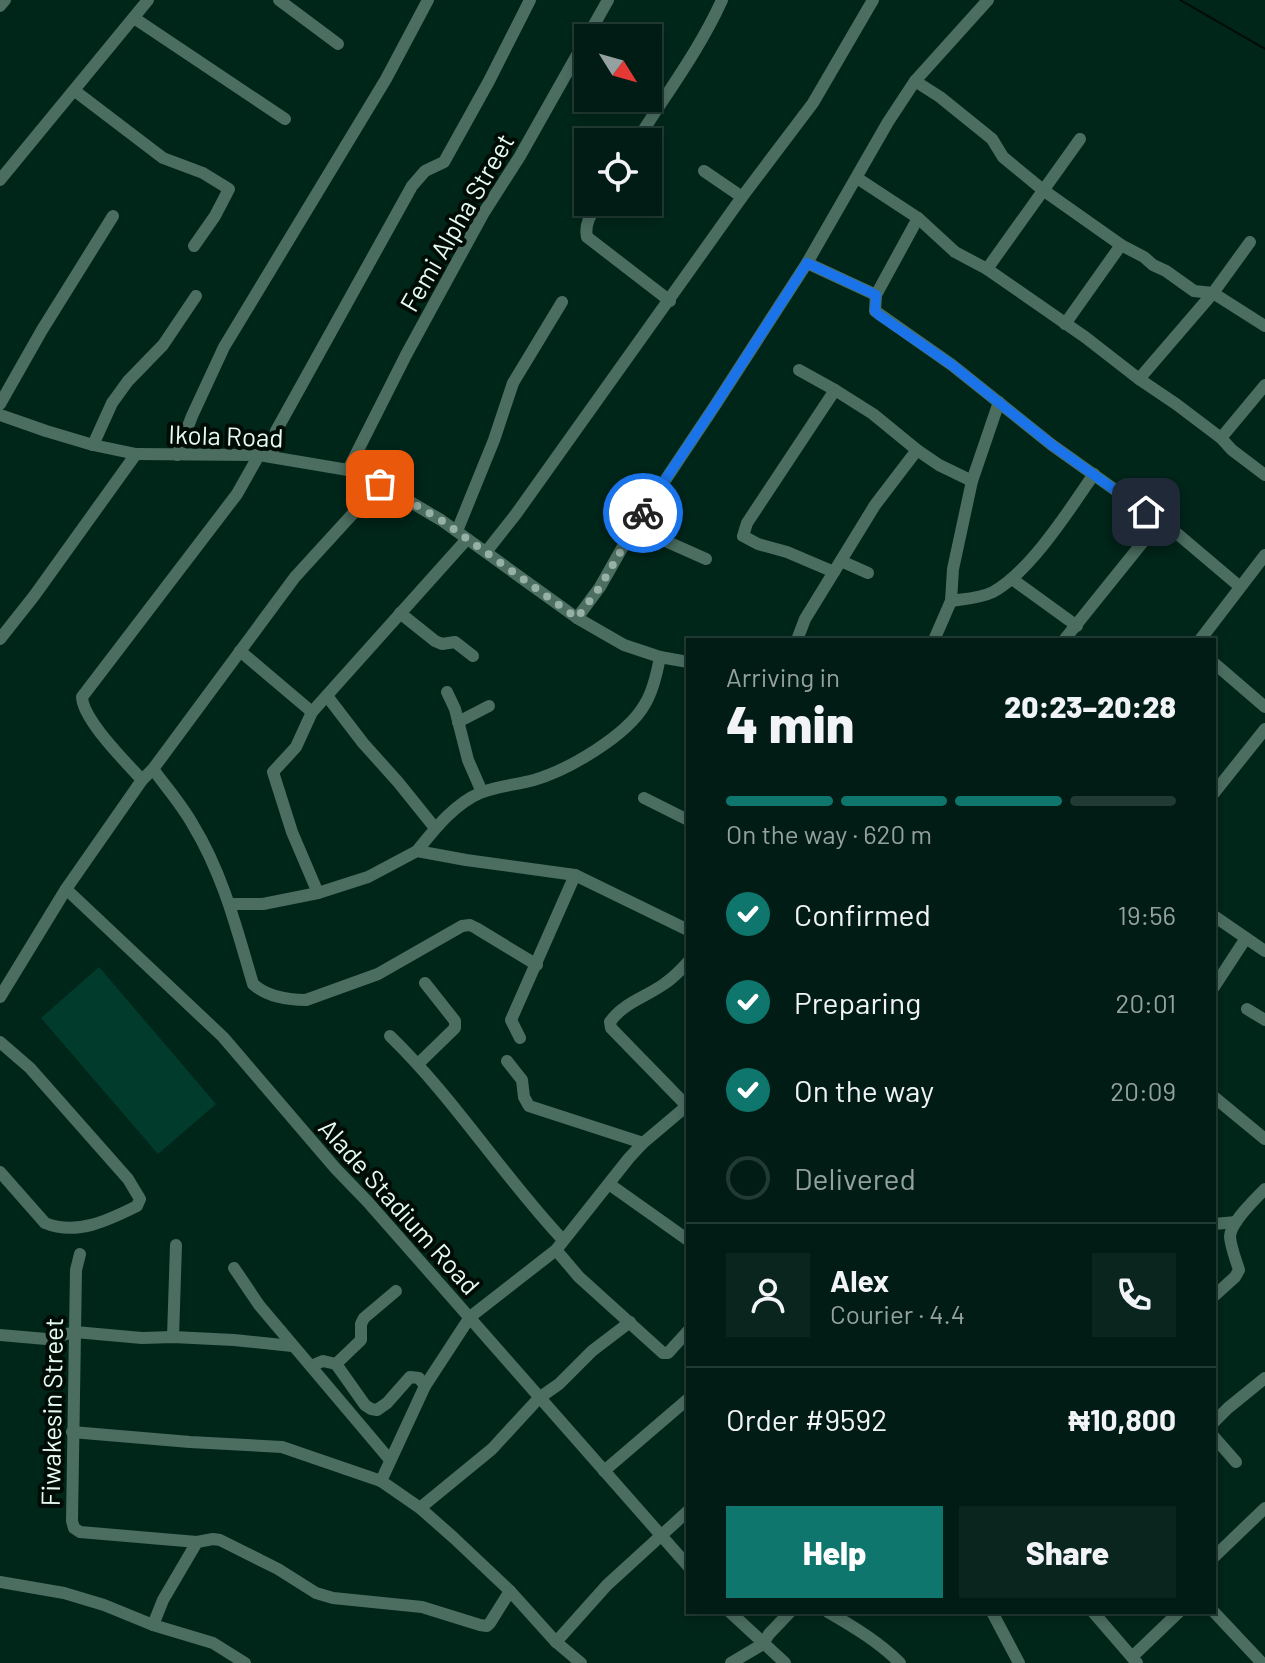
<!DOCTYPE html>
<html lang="en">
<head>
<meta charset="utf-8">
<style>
  :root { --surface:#001c14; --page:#0a251d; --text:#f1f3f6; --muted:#95a1a0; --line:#223a34; --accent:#0f766e }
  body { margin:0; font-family:Barlow,sans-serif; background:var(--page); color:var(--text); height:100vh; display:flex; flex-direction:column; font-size:30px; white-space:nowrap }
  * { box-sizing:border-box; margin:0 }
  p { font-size:26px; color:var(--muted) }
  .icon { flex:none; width:44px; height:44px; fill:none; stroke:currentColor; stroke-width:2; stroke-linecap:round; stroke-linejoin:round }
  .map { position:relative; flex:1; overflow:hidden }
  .side { position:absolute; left:686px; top:638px; width:530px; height:976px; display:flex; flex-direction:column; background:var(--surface); border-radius:0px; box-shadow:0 4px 12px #0003,0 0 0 2px var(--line) }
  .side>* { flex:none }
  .needle { width:52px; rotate:127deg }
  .controls { position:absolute; left:574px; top:24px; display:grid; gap:16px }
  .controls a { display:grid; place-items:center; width:88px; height:88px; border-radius:0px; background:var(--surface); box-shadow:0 4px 12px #0003,0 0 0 2px var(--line); font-size:40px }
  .pin { position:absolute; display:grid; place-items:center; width:68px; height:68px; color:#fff; margin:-34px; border-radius:16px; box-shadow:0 4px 12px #0006 }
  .courier { position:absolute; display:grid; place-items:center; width:80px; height:80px; margin:-40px; border:6px solid #1a73e8; border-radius:50%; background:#fff; color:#222; box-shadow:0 2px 10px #0007 }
  .overview em { font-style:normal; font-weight:800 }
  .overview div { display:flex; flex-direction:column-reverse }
  .overview { display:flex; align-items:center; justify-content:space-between; height:136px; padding:0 40px }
  h1 { font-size:52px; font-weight:800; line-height:60px }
  .bar { display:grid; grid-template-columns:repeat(4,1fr); gap:12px 8px; align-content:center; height:96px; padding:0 40px }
  .bar i { height:10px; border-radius:6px; background:var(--line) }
  .bar .on { background:var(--accent) }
  .bar p { grid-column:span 4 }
  .line { display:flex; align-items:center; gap:20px; padding:0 40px; border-top:2px solid var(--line) }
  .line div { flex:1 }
  .round { display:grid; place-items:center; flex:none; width:84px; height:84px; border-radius:0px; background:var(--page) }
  ol { padding:0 40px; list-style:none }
  li { display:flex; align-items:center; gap:24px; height:88px }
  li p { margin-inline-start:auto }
  li .icon { padding:8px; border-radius:50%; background:var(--accent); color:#fff; stroke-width:4 }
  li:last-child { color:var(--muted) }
  li i { width:44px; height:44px; border:4px solid var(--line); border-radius:50% }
  .primary-button { display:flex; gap:16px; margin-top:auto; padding:16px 40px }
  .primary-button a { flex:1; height:92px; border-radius:0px; background:var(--accent); color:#fff; font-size:32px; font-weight:800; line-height:92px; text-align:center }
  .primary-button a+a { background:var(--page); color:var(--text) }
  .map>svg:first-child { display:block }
  .green { fill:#013b2b }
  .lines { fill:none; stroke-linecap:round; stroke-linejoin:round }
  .stream { stroke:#020b07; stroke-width:2 }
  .minor { stroke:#4c6e61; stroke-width:12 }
  .done { stroke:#96b0a6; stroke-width:8; stroke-dasharray:0 14.4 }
  .route { stroke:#1a73e8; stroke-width:10 }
  .labels { text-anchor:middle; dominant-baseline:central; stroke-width:8; stroke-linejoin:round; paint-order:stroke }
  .street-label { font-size:26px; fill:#e6fbf2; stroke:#010c07 }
</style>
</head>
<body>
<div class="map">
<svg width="1265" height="1663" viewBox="0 0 1265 1663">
  <rect width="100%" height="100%" fill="#00261a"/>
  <path class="green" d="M99,967L216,1104L158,1154L41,1018Z"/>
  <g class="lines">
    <path class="stream" d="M1180,0L1265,49"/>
    <g class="minor">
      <path d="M279,0L338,44"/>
      <path d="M0,6L5,0"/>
      <path d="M134,18L285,119"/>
      <path d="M915,81L940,97L992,139L1003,157L1043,190L1121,245L1144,257L1153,265L1166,271L1194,291L1213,293L1265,326"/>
      <path d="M75,91L163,158L203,173L229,189L215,216L194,246"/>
      <path d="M636,142C665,95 699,51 722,0"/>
      <path d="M704,171L742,197"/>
      <path d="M857,178L918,218L955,252L987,269L1085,337L1139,379L1176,404L1221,438L1232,450L1265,475"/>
      <path d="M0,180L148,0"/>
      <path d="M599,202C592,213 584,223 587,237L670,301"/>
      <path d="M918,218L876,295L875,311L952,365L1052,445L1180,536L1239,586"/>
      <path d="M807,263L876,295"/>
      <path d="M987,269L1080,139"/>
      <path d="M1065,324L1121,245"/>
      <path d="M799,370L835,390L873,414L917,450L939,465L972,481"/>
      <path d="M1139,379L1213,293L1250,242"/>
      <path d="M0,404L42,330L113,216"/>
      <path d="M0,415L46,431L93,445L136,454L259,455L348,470L380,484L441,520L577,618L624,645L660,657L688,662"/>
      <path d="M1221,438L1265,385"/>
      <path d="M93,445L112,403L128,381L163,345L196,296"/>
      <path d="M177,455L192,416L224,347L386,79L428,0"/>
      <path d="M272,456L276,431L412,186L425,171L444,162L489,81L530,0"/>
      <path d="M348,470L406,355L483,214L520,156L608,0"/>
      <path d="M634,527L706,559"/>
      <path d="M457,531L494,440L513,383L562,302"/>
      <path d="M486,552L516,514L742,197L813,103L873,0"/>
      <path d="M841,561L868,573"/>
      <path d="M834,572L787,552L758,544L743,536L747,523L835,390"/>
      <path d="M1012,579L1077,626"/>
      <path d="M951,601C964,599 981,598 993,592C1030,572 1070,509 1094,474"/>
      <path d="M400,613L435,641L442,644L455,642L473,656"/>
      <path d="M577,618L600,587L634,527L714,407L807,263L888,122L915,81L988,0"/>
      <path d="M0,639L34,596L136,454"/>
      <path d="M797,640L805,619L875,505L917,450"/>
      <path d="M934,640L951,601L953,569L972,481L999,402"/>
      <path d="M1064,640L1159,522"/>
      <path d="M1200,640L1265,555"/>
      <path d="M240,651L312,712"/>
      <path d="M1214,663L1265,707"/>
      <path d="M447,692L455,709L468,760L482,792"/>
      <path d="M327,696L363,743L398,782L435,828"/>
      <path d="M458,722L489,706"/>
      <path d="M153,769C166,787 182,805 193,825C223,874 237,930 253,984C267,997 287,1000 306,1000L378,974L462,926L470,925L476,928L537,965"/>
      <path d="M142,780C126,762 83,720 82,697L237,494L259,455"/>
      <path d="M1214,793L1265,729"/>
      <path d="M644,798L688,820"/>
      <path d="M417,851C434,830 454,804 480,793C497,786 516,785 534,780C568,770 627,736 645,704C653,691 657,673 660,657"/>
      <path d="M66,889L223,1037L336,1169L367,1201L688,1566"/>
      <path d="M318,893L292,832L273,772L296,747L312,712L467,539"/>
      <path d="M230,904H263L318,893L368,877L417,851L466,860L575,875L688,930"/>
      <path d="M1214,916L1265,951"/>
      <path d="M1214,987L1246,938"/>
      <path d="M0,997L66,889L142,780L153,769L295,577L380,484"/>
      <path d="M1247,1009L1265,1020"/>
      <path d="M390,1036C454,1098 502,1175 563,1240"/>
      <path d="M520,1038L511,1020L575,875"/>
      <path d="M0,1042L30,1068L128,1179L140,1199L137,1206C109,1220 77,1236 45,1223L0,1172"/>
      <path d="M507,1061L522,1080L524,1097L529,1106L643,1143"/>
      <path d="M418,1064L455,1028V1021L425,983"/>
      <path d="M1214,1097L1265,1139"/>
      <path d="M687,1106L611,1028L610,1022C623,1003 646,997 664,984C673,978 681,970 688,962"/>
      <path d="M609,1184L688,1240"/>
      <path d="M1214,1224L1236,1222"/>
      <path d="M556,1250L579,1277L663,1353H668L688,1331"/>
      <path d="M80,1254L76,1270L72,1521L74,1528L80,1532L197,1542L213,1539L220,1540L278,1569L316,1593L333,1598L422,1607L480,1625L487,1626L490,1623L510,1591"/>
      <path d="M234,1268L259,1305L390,1460"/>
      <path d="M1214,1296L1235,1277L1239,1270C1236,1260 1231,1248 1230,1237C1230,1223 1255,1199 1265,1189"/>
      <path d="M0,1335L46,1339L75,1332L142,1338L173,1337L234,1340L292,1346"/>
      <path d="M173,1337L176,1245"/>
      <path d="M336,1364L365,1405L371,1409L377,1410L387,1403L410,1377L419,1378L425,1386"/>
      <path d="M311,1366L323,1361L336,1364L361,1340V1324L364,1318L396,1291"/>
      <path d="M1214,1422L1228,1408L1265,1378"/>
      <path d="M72,1432L190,1442L282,1447L381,1481L425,1386L470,1317L556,1250L629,1158L643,1143L688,1105"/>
      <path d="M1214,1437L1236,1462"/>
      <path d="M604,1471L688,1399"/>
      <path d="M381,1481L420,1508L454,1538L510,1591L556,1642L581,1663"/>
      <path d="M420,1508L492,1449L539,1398L559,1384L592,1351L630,1322"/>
      <path d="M1214,1557L1265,1508"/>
      <path d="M0,1582L64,1593L104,1605L153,1625L213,1643L245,1663"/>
      <path d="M730,1612L785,1663"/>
      <path d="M828,1612C854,1627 879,1642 900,1663"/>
      <path d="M992,1612L1019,1663"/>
      <path d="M1093,1612L1137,1663"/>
      <path d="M1214,1612L1262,1663"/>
      <path d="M153,1625L163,1600L197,1542"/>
      <path d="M556,1642L607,1585L688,1511"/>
      <path d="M1132,1657L1179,1612"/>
      <path d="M731,1663L763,1644L769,1634L790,1612"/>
    </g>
  </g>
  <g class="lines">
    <path class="done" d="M380,484L441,520L577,618L600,587L643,513"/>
    <path class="route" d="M643,513L714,407L807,263L876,295L875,311L879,315L952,365L1052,445L1146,512"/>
  </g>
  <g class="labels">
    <g class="street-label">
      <text transform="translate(456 222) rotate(-60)">Femi Alpha Street</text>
      <text transform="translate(226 435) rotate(2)">Ikola Road</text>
      <text transform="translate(400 1206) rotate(48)">Alade Stadium Road</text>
      <text transform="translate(51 1412) rotate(-89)">Fiwakesin Street</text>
    </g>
  </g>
</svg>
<div class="controls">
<a><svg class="needle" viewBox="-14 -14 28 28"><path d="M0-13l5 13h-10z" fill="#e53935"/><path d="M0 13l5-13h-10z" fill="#95a1a0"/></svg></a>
<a><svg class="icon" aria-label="locate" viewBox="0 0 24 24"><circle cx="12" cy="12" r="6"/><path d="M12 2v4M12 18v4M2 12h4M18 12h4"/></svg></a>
</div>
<div class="pin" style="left:380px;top:484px;background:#ea580c"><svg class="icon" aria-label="bag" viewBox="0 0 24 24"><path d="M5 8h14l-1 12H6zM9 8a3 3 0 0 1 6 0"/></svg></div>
<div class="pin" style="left:1146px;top:512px;background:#1f2937"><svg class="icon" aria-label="home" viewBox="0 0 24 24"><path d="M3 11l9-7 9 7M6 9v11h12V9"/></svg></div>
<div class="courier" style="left:643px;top:513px"><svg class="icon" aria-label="bike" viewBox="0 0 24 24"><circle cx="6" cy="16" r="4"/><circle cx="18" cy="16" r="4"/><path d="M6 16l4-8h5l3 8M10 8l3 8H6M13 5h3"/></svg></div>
<section class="side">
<div class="overview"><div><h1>4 min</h1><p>Arriving in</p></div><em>20:23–20:28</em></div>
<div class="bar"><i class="on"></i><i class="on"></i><i class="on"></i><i></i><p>On the way · 620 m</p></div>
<ol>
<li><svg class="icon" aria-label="check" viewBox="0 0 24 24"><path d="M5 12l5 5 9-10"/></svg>Confirmed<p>19:56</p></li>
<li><svg class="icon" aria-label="check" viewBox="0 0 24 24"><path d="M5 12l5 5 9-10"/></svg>Preparing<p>20:01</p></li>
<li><svg class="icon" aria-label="check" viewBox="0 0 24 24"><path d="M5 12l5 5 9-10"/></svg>On the way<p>20:09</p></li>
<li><i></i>Delivered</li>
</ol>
<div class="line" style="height:144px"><a class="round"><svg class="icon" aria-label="person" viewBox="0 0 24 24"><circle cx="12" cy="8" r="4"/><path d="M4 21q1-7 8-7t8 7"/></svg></a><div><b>Alex</b><p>Courier · 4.4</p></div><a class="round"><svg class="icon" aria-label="phone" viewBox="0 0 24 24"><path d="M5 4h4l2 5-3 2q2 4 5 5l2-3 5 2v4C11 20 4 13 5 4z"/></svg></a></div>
<div class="line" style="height:104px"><div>Order #9592</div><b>₦10,800</b></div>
<div class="primary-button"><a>Help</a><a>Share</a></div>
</section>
</div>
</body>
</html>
